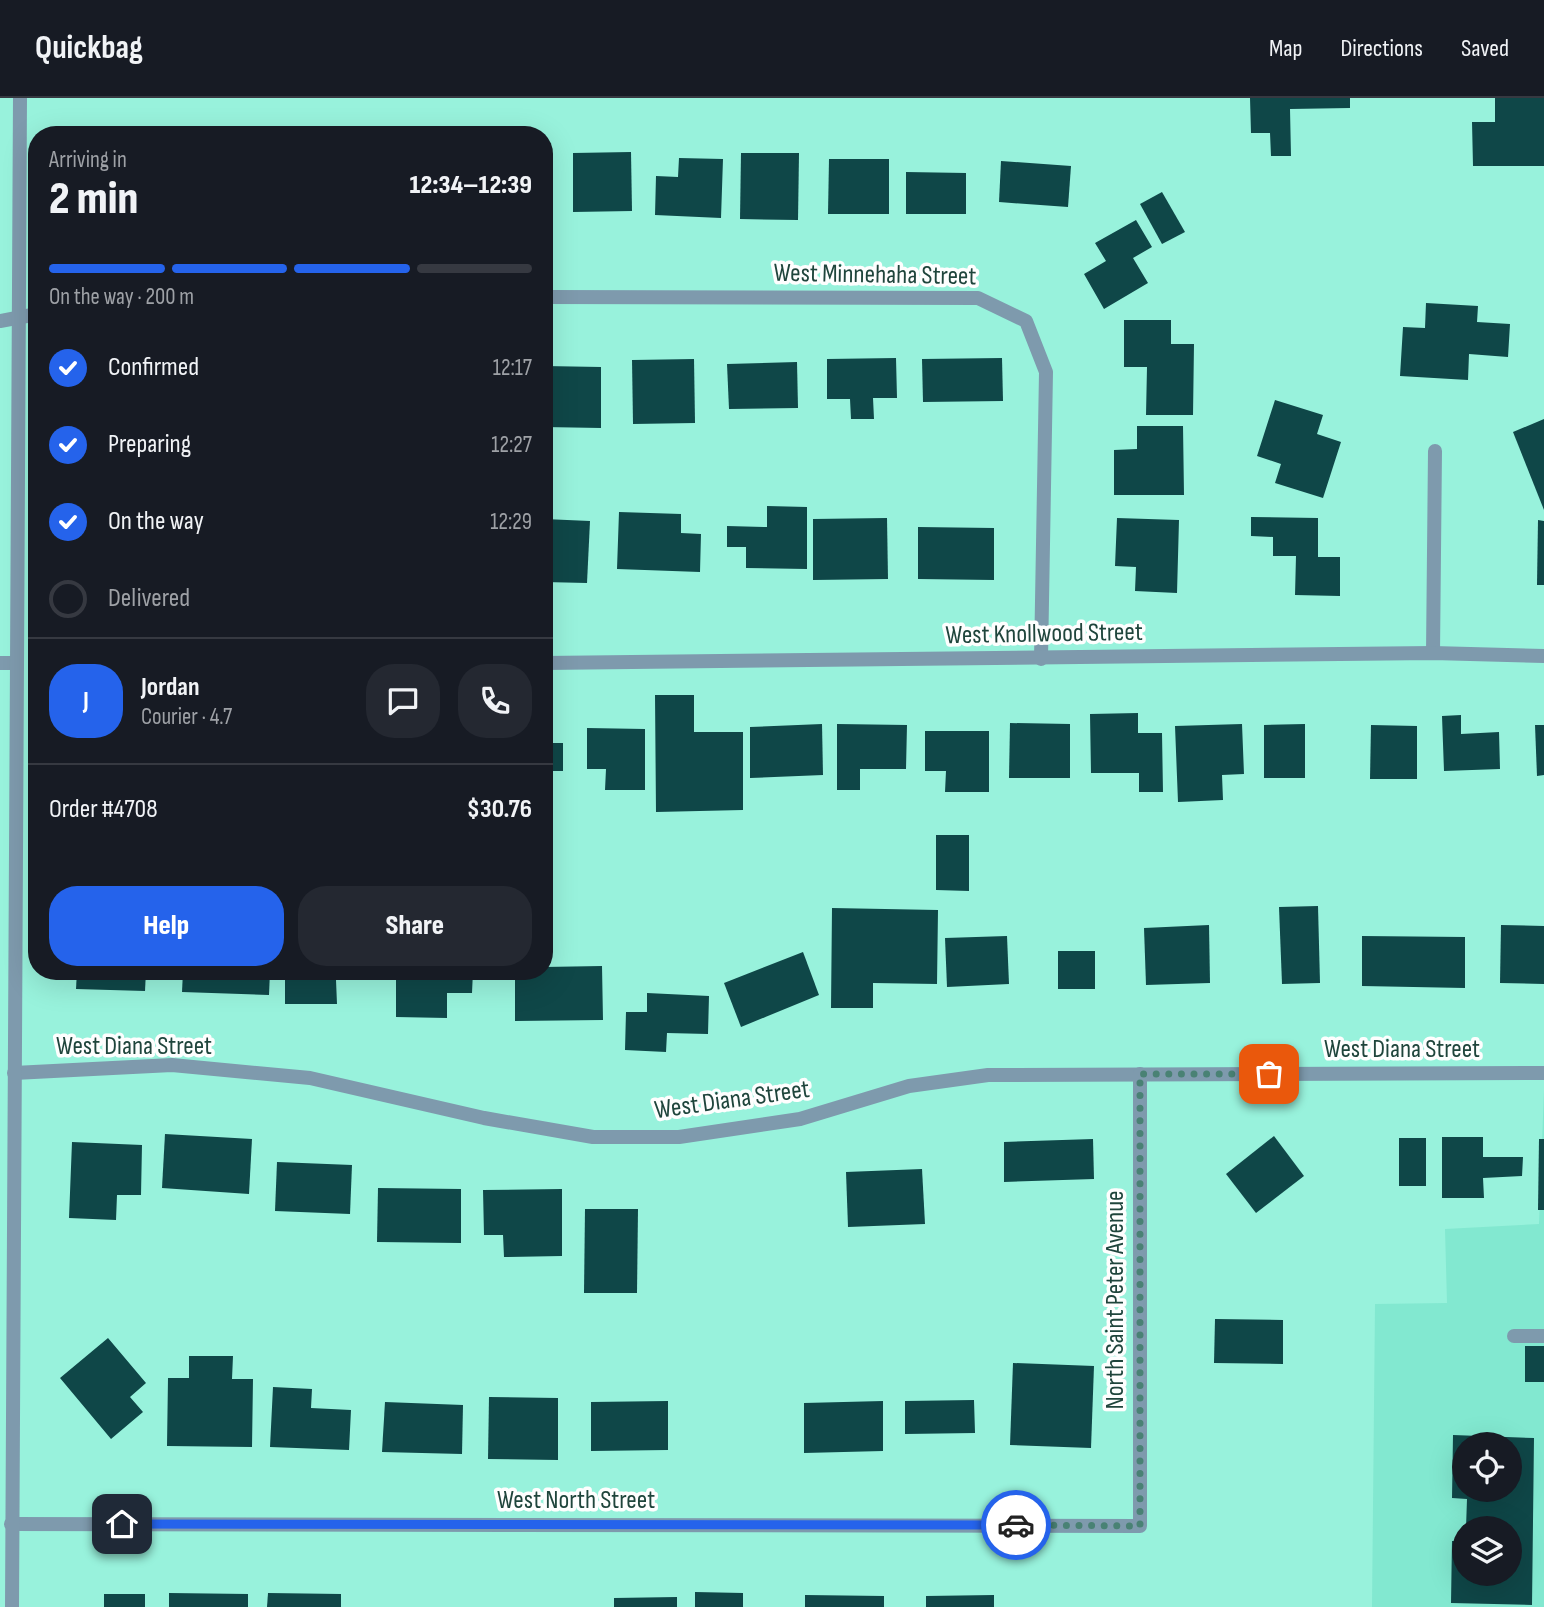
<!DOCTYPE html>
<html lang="en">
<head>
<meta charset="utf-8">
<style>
  :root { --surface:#171b24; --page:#242831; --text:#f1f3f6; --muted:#9ea1a6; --line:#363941; --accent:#2563eb }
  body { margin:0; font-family:"Sofia Sans Condensed",sans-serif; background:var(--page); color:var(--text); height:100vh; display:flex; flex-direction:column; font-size:26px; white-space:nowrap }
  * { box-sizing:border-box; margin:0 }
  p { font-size:23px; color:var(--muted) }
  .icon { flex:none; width:38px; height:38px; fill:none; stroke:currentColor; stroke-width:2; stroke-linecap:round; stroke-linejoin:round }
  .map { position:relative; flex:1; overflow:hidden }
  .side { position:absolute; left:28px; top:28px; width:525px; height:854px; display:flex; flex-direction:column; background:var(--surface); border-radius:28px; box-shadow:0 7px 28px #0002 }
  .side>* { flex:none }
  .fabs { position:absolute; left:1452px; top:1334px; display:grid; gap:14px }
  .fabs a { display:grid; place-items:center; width:70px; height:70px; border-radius:50%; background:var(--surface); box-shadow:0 7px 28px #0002; font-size:35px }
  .pin { position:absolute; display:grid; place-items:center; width:60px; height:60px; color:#fff; margin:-30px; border-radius:14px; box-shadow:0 4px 10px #0006 }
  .courier { position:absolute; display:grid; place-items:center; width:70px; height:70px; margin:-35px; border:5px solid #2563eb; border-radius:50%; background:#fff; color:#222; box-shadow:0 2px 9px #0007 }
  .head em { font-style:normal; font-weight:800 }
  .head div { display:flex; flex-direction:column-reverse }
  .head { display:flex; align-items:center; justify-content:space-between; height:119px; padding:0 21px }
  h1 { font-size:46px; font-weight:800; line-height:52px }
  .bar { display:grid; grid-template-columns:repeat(4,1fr); gap:10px 7px; align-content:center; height:84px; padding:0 21px }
  .bar i { height:9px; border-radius:5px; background:var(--line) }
  .bar .current { background:var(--accent) }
  .bar p { grid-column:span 4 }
  .line { display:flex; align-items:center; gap:18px; padding:0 21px; border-top:2px solid var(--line) }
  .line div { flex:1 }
  .round { display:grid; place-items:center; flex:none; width:74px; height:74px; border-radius:28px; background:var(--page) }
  ol { padding:0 21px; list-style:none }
  li { display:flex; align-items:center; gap:21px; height:77px }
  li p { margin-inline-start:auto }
  li .icon { padding:7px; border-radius:50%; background:var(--accent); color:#fff; stroke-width:4 }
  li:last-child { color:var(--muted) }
  li i { width:38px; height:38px; border:4px solid var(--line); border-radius:50% }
  .button { display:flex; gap:14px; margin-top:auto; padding:14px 21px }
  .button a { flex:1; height:80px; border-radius:28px; background:var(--accent); color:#fff; font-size:28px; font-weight:800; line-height:80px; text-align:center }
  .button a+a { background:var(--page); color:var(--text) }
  header { display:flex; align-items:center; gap:42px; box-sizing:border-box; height:98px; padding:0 35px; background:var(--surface); border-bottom:2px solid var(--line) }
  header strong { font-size:33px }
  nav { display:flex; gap:38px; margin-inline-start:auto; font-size:24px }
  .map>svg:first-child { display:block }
  .built { fill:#82e8d0; fill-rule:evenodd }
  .building { fill:#0f4748; fill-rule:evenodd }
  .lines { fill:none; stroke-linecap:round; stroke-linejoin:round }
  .service { stroke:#7e9aad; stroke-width:14 }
  .minor { stroke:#7e9aad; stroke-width:14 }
  .tertiary { stroke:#7e9aad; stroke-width:14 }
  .done { stroke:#498274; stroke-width:7; stroke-dasharray:0 12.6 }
  .route { stroke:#2563eb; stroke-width:9 }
  .labels { text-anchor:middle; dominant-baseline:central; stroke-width:7; stroke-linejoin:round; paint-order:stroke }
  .street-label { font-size:26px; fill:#1f453c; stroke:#fefefe }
</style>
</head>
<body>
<header>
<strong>Quickbag</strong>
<nav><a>Map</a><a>Directions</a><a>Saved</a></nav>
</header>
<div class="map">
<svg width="1544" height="1509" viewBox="0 0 1544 1509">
  <rect width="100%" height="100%" fill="#98f2dc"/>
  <path class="built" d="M1544,992V1509H1372L1375,1206L1447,1205L1445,1131L1539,1126ZM1465,1346H1510V1391H1465ZM1465,1430H1510V1475H1465Z"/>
  <g class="building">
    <path d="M1250,0H1350V10L1290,11L1291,58H1271L1270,35H1251Z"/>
    <path d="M1495,0H1544V68H1473L1472,24H1495Z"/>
    <path d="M631,54L632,113L573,114V55Z"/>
    <path d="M741,55H799L798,122L740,121Z"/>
    <rect x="544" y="58" width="7" height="55"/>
    <path d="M679,60L723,61L721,120L655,117L656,78L678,79Z"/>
    <path d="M829,61H889V116H828Z"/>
    <path d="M1001,63L1071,68L1068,109L999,104Z"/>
    <path d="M906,74L966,75V116H906Z"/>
    <path d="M1162,94L1185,134L1162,146L1140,106Z"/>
    <path d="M1136,122L1152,149L1133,160L1148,185L1104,211L1084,176L1106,163L1095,145Z"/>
    <path d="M1426,205L1478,208L1477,224L1510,226L1508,259L1469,256L1468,282L1400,278L1403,229L1425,230Z"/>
    <path d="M1124,222H1171V246H1194L1193,317H1146L1147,269H1124Z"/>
    <path d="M896,260L897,300H873L874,321H851L850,301H827V261Z"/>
    <path d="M1002,260L1003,303L923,304L922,261Z"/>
    <path d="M694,261L695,325L633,326L632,262Z"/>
    <path d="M797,264L798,310L729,311L727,266Z"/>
    <path d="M544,268L601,269V330L544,329Z"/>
    <path d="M1275,302L1323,317L1317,336L1341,344L1323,400L1275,385L1281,366L1257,358Z"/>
    <path d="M1544,321V412L1513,334Z"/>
    <path d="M1137,328H1183L1184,397H1114V352L1137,351Z"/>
    <path d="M767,408L807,409V471L746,470V449H727V428L767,429Z"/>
    <path d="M619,414L681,416V435L701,436L700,474L617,471Z"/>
    <path d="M1251,419L1318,420V459H1340V498L1295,497L1296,458H1273V439L1251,438Z"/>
    <path d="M887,420L888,481L813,482V421Z"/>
    <path d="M1117,420L1179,422L1177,495L1135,493L1136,469L1115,468Z"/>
    <path d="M544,421L590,423L587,485L544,484Z"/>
    <path d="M1538,422L1544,423V487H1537Z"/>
    <path d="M918,429L994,430V482L918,481Z"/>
    <path d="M655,597H694V634H743V712L656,714Z"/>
    <path d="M1138,615V635H1162L1163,694H1139V675H1091L1090,616Z"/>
    <path d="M1461,617V636L1499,634L1500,671L1444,673L1442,618Z"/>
    <path d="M1010,625L1070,626V680H1009Z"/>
    <path d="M822,626L823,677L750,680V629Z"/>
    <path d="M837,626L907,627L906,671H860V692H837Z"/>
    <path d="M1242,626L1244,676L1222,677L1223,702L1178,704L1175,628Z"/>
    <path d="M1305,626V680H1264V627Z"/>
    <path d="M1371,627L1417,628V681H1370Z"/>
    <path d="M1535,627H1544V677L1537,678Z"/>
    <path d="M587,630L645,631V692H605L606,671H587Z"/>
    <path d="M925,633H989V694H945L946,673H925Z"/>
    <rect x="544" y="645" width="19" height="28"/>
    <path d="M936,737H969V793L936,792Z"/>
    <path d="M1318,808L1320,885L1282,886L1279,809Z"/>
    <path d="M832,810L938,812L937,886L873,885V910H831Z"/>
    <path d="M1209,827L1210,885L1146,887L1144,830Z"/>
    <path d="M1501,827L1544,828V886L1500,885Z"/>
    <path d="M1007,838L1009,886L947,889L945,840Z"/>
    <path d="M1362,838L1465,839V890L1362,888Z"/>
    <rect x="1058" y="853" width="37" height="38"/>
    <path d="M803,854L819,897L741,929L724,885Z"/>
    <path d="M602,868L603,922L515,923V873H544V869Z"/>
    <path d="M77,873H146L145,893L76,891Z"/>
    <path d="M183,873H270L269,897L182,894Z"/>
    <path d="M285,873H362V882H336L337,906H285Z"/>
    <path d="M396,873H473L472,895H447V920L396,919Z"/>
    <path d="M647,895L709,898L708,936L667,935L666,954L625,952L626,914H647Z"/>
    <path d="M165,1036L252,1041L249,1096L162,1090Z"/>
    <path d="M1274,1038L1304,1078L1256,1115L1226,1076Z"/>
    <path d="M1442,1039H1483V1059H1523L1522,1078L1483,1080L1484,1100H1442Z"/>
    <rect x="1399" y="1040" width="27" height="48"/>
    <path d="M1093,1041L1094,1081L1004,1084V1044Z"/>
    <path d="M1539,1041H1544V1112H1538Z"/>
    <path d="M72,1044L142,1047L141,1097H117L116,1122L69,1120Z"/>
    <path d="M277,1064L352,1067L350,1116L275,1113Z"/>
    <path d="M922,1071L925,1126L848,1129L846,1074Z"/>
    <path d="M378,1090L461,1091V1145L377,1144Z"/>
    <path d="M562,1091V1158L504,1159L503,1137H484L483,1092Z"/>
    <path d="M585,1111H638L637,1195H584Z"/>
    <path d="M1215,1221L1283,1222V1266L1214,1265Z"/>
    <path d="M108,1240L146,1285L130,1299L143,1314L111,1341L60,1280Z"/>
    <rect x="1525" y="1248" width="19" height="36"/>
    <path d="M189,1258H233L232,1281H253L252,1349L167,1348L168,1280H189Z"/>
    <path d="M1013,1265L1094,1268L1091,1350L1010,1347Z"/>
    <path d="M273,1289L312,1291L311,1310L351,1312L349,1352L270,1349Z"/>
    <path d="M489,1299L558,1300V1362L488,1361Z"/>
    <path d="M974,1302L975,1335L905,1336V1303Z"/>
    <path d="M668,1303V1352L591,1353V1304Z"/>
    <path d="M883,1303V1353L804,1355V1305Z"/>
    <path d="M385,1304L463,1307L462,1356L382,1354Z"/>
    <path d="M1453,1337L1534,1340L1532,1507L1451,1505L1452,1443H1465V1475H1510V1430H1466L1467,1401L1452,1400ZM1465,1346H1510V1391H1465Z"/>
    <path d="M695,1494L743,1495V1509H695Z"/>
    <path d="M169,1495L248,1496V1509H169Z"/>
    <path d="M268,1495L341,1496V1509H267Z"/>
    <rect x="104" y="1496" width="41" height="13"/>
    <path d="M805,1497L884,1498V1509H805Z"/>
    <path d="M994,1497V1509H926V1498Z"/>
    <path d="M677,1499V1509H614V1500Z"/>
  </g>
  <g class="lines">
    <path class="service" d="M1514,1238H1544"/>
    <g class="minor">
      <path d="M544,199L978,200L1026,223L1046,274L1041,561"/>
      <path d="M0,223L37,216"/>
      <path d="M1433,555L1435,353"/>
      <path d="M0,565H16"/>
      <path d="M544,565L1433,555L1544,558"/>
      <path d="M14,975L172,967L310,980L484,1020L593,1039H679L800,1021L909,988L988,977L1544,975"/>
      <path d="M11,1426L1140,1428V976"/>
    </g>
    <path class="tertiary" d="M12,1509L20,0"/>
  </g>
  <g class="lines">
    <path class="done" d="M1016,1427L1140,1428V976H1269"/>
    <path class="route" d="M122,1426L1016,1427"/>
  </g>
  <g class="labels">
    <g class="street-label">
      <text transform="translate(875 177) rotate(1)">West Minnehaha Street</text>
      <text transform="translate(1044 536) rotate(-1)">West Knollwood Street</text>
      <text x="134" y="948">West Diana Street</text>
      <text x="1402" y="951">West Diana Street</text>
      <text transform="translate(732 1002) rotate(-8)">West Diana Street</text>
      <text transform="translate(1115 1202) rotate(-90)">North Saint Peter Avenue</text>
      <text x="576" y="1402">West North Street</text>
    </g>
  </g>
</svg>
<div class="fabs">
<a><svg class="icon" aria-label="locate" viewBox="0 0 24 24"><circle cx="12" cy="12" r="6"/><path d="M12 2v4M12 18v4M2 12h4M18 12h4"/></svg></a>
<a><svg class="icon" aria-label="layers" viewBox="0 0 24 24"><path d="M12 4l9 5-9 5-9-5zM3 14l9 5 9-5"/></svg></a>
</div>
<div class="pin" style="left:1269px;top:976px;background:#ea580c"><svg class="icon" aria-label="bag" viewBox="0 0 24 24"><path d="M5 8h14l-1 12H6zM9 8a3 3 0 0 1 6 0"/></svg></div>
<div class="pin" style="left:122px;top:1426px;background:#1f2937"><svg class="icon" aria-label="home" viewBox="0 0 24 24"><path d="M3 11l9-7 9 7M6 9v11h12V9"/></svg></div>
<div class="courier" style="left:1016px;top:1427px"><svg class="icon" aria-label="car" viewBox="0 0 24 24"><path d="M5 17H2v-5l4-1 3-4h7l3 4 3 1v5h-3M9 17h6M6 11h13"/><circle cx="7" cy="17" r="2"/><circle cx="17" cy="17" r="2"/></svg></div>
<section class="side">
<div class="head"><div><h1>2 min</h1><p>Arriving in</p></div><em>12:34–12:39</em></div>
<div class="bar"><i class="current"></i><i class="current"></i><i class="current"></i><i></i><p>On the way · 200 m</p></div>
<ol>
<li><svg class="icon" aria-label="check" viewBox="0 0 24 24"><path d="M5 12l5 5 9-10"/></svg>Confirmed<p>12:17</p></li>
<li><svg class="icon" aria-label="check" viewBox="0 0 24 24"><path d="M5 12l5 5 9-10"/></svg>Preparing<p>12:27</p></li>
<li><svg class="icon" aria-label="check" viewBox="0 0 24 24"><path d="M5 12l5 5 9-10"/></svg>On the way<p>12:29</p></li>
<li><i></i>Delivered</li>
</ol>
<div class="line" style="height:126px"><b class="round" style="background:var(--accent);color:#fff">J</b><div><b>Jordan</b><p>Courier · 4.7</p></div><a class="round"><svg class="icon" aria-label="chat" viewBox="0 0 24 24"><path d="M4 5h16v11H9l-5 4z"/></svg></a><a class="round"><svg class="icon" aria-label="phone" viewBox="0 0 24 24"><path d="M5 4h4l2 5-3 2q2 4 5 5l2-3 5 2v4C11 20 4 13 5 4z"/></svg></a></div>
<div class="line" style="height:91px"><div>Order #4708</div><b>$30.76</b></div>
<div class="button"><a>Help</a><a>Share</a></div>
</section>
</div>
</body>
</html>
